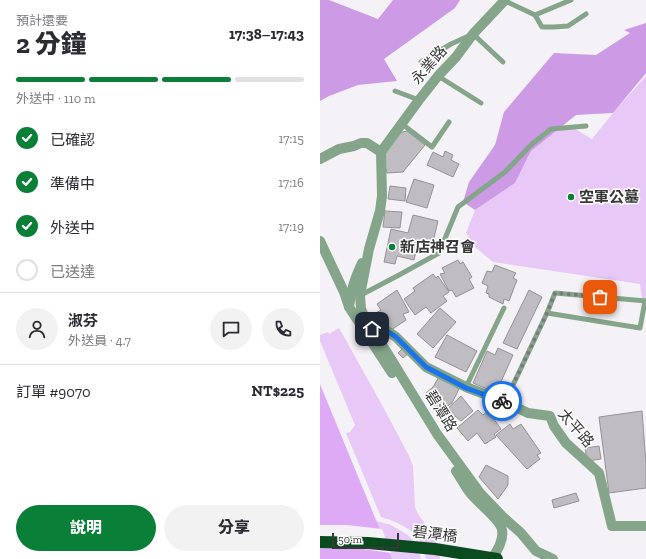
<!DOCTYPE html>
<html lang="zh-TW">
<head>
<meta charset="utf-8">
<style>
  :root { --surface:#fff; --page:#f2f2f3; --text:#2b2b33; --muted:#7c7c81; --line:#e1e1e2; --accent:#097f37 }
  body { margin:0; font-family:"Zilla Slab","Noto Sans TC",serif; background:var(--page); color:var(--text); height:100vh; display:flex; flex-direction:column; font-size:15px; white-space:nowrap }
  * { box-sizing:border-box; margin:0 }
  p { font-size:13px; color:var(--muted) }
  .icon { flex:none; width:22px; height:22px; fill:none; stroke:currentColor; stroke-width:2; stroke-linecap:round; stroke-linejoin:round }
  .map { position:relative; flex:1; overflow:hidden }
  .drawer { display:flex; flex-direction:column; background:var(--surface); width:320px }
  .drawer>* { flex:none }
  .scale { position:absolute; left:12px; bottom:10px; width:67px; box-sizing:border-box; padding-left:4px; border:2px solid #393839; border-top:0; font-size:11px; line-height:14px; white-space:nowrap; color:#393839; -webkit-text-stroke:3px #fff; paint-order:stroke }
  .pin { position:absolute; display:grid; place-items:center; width:34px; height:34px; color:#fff; margin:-17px; border-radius:8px; box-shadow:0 2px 6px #0006 }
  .courier { position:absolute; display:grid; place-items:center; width:40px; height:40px; margin:-20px; border:3px solid #1a73e8; border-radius:50%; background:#fff; color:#222; box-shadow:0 1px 5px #0007 }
  .overview em { font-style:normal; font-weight:800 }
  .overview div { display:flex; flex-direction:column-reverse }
  .overview { display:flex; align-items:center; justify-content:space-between; height:68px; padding:0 16px }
  h1 { font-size:26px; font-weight:800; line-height:30px }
  .bar { display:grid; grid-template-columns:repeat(4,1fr); gap:6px 4px; align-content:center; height:48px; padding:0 16px }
  .bar i { height:5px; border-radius:3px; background:var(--line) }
  .bar .on { background:var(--accent) }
  .bar p { grid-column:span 4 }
  .line { display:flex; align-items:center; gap:10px; padding:0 16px; border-top:1px solid var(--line) }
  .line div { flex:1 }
  .round { display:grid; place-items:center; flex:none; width:42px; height:42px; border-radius:21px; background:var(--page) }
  ol { padding:0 16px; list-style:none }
  li { display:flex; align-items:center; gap:12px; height:44px }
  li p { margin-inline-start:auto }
  li .icon { padding:4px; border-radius:50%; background:var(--accent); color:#fff; stroke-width:4 }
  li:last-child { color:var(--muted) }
  li i { width:22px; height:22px; border:2px solid var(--line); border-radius:50% }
  .cta { display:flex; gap:8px; margin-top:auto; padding:8px 16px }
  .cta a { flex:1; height:46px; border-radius:24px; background:var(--accent); color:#fff; font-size:16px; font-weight:800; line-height:46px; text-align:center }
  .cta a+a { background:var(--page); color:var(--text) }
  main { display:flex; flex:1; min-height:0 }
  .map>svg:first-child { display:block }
  .green { fill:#e8c8f7 }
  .forest { fill:#cd9ae6 }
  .water { fill:#deaaf6 }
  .pier { fill:#f4f2f6 }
  .building { fill:#bfbdc1; stroke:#959296 }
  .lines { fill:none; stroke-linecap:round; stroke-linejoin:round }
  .service { stroke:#85a58a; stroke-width:5 }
  .minor { stroke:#85a58a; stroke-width:10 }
  .tertiary { stroke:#85a58a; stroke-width:10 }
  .motorway-bridge { stroke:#094a1f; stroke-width:12 }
  .done { stroke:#7a797b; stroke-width:4; stroke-dasharray:0 7.2 }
  .route { stroke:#1a73e8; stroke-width:5 }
  .poi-dot { fill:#097f37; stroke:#fff; stroke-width:1.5 }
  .labels { text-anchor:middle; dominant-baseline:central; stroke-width:3; stroke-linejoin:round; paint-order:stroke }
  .street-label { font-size:15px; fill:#393839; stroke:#fff }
  .poi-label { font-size:15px; font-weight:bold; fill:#393839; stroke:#fff; text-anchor:start }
</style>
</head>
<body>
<main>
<section class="drawer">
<div class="overview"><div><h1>2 分鐘</h1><p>預計還要</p></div><em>17:38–17:43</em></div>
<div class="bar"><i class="on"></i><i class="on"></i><i class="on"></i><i></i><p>外送中 · 110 m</p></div>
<ol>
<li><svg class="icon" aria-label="check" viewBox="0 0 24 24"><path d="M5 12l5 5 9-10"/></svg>已確認<p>17:15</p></li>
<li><svg class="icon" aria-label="check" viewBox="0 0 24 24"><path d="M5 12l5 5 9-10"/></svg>準備中<p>17:16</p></li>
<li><svg class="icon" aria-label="check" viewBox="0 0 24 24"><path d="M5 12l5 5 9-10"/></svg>外送中<p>17:19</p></li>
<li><i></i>已送達</li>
</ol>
<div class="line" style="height:72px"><a class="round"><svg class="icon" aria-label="person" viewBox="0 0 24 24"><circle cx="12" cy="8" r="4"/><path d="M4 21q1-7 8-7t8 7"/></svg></a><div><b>淑芬</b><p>外送員 · 4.7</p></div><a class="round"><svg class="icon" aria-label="chat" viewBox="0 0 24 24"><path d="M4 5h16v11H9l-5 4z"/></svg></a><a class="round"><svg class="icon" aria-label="phone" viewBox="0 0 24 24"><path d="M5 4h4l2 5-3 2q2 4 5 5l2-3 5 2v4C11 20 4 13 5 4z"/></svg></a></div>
<div class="line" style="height:52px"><div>訂單 #9070</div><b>NT$225</b></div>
<div class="cta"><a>說明</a><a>分享</a></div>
</section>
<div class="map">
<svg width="326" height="559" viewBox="0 0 326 559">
  <rect width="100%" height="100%" fill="#f4f2f6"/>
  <g class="green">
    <path d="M326,76V299L322,298L320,284L173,262L155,247L146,233L155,210L195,183L211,151L236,130L250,126L272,139L293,113Z"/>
    <path d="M19,328L61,403L89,456L93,466L95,507L98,514L112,533L118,547L120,559H106C104,553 103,546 100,541C93,528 74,521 61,517L26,433L30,432L35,425L0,341V335L8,332L9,334Z"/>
    <path d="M56,521L71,525L88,535L97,545L101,559H72Z"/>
  </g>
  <g class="forest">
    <path d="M0,0H9L58,19L73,0H140L135,8L64,59L77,81L38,85L9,96L0,101Z"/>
    <path d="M326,23V73L293,113L256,115L211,151L195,183L155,210L143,202L149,182L175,145L184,112L234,53L276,55L310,33L304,30Z"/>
  </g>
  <path class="water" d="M0,384L72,559H0Z"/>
  <path class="pier" d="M0,525H26L62,529L71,553L43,549L0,547Z"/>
  <g class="building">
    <path d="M87,131L105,145L83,172L67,173L62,156L77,133Z"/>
    <path d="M125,151L133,155L131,160L139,164L133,177L107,165L113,152L123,157Z"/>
    <path d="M94,179L114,185L107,208L86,202Z"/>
    <path d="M70,186L86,188L85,201L68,199Z"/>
    <path d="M65,211L82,212L80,228L63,227Z"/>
    <path d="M93,215L118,221L112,246L98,242L94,260L77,256L75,264L64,262L71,229L88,233Z"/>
    <path d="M138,260L140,264L143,262L152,277L149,279L154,288L136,297L132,290L129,291L120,274L125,273L122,268Z"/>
    <path d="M175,265L196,273L193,278L197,280L189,301L184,299L183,304L169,297V294L166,293L168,286L162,283L167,271L172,272Z"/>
    <path d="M113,274L116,278L118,276L129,292L123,296L127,301L111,313L106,307L95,315L84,299L95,291L93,288Z"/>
    <path d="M77,290L89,312L83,314L86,320L71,330L67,323L63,325L56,313L61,310L57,304Z"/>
    <path d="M209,290L222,297L197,349L183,343Z"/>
    <path d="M120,308L136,322L113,348L97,334Z"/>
    <path d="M127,335L157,351L146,372L115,357Z"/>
    <path d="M83,348L89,353L83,358L78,353Z"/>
    <path d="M178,348L193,355L176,393L153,383L167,351L175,355Z"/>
    <path d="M120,375L139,389L132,403L119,412L106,393L113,387Z"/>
    <path d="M141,396L153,411L141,421L135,416L129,422L122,414Z"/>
    <path d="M158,410L163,415L168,411L181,429L174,434L176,437L165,444L157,433L148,441L137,428Z"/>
    <path d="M322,411L326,463V488L289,493L279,417Z"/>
    <path d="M190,424L193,429L201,424L221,453L217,455L220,459L207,469L176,435Z"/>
    <path d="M279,446L281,459L267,461L265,448Z"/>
    <path d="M166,465L188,476V485L178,499L159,477Z"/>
    <path d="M256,493L259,501L234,508L232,500Z"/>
  </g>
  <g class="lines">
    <g class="service">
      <path d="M183,0L215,15L222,27H234L248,26L266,14"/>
      <path d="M215,15L251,0"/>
      <path d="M101,62L131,44L153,34L183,62"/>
      <path d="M118,76L161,103"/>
      <path d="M75,91L99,100"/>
      <path d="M82,124L112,147L129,122"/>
      <path d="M41,295L79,275L119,253L138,207L185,172L212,144L231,129L266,126"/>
      <path d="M227,313L320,328L325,301"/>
      <path d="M146,387L184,308"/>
      <path d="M185,402L227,313L235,293L326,301"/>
    </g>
    <g class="minor">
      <path d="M0,159L19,149L34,146L41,143H47L61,152"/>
      <path d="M0,241L24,292L29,307"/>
      <path d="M52,329H64L76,337L106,367L146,387L185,402L208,413L230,416L234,426L246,443L279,473L292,526H326"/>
    </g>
    <g class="tertiary">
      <path d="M185,0L153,34L136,57L118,76L99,100L61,152L62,196L60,211L49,249L40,295L41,309L46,321L68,354L117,434L160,493L183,517L201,533L216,551L233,559"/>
      <path d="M42,263C35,278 31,289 29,307L72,373"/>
      <path d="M136,471C141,478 145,487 151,494C158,503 181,520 182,530C184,540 177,551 172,559"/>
    </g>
    <path class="motorway-bridge" d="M0,542L48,543L115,549L177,559"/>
  </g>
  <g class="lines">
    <path class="done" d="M182,401L185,402L227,313L235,293L280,297"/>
    <path class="route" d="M52,329H64L76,337L106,367L146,388L182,401"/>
  </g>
  <g class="poi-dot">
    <circle cx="251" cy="197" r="4"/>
    <circle cx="72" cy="247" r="4"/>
  </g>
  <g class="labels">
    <g class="street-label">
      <text transform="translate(109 65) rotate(-49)">永業路</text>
      <text transform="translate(121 411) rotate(58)">碧潭路</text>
      <text transform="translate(256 428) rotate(49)">太平路</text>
      <text transform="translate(115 534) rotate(7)">碧潭橋</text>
    </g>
    <g class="poi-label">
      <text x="259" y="197">空軍公墓</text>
      <text x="80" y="247">新店神召會</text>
    </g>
  </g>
</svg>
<div class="scale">50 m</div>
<div class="pin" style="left:280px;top:297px;background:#ea580c"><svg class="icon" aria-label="bag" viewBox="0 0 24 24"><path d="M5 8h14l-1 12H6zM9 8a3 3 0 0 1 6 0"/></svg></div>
<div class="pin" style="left:52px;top:329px;background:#1f2937"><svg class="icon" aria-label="home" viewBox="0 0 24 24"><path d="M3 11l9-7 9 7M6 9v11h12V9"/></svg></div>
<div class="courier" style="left:182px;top:401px"><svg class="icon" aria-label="bike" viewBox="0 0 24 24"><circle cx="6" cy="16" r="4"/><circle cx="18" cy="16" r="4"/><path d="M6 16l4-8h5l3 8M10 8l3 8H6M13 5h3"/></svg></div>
</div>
</main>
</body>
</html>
